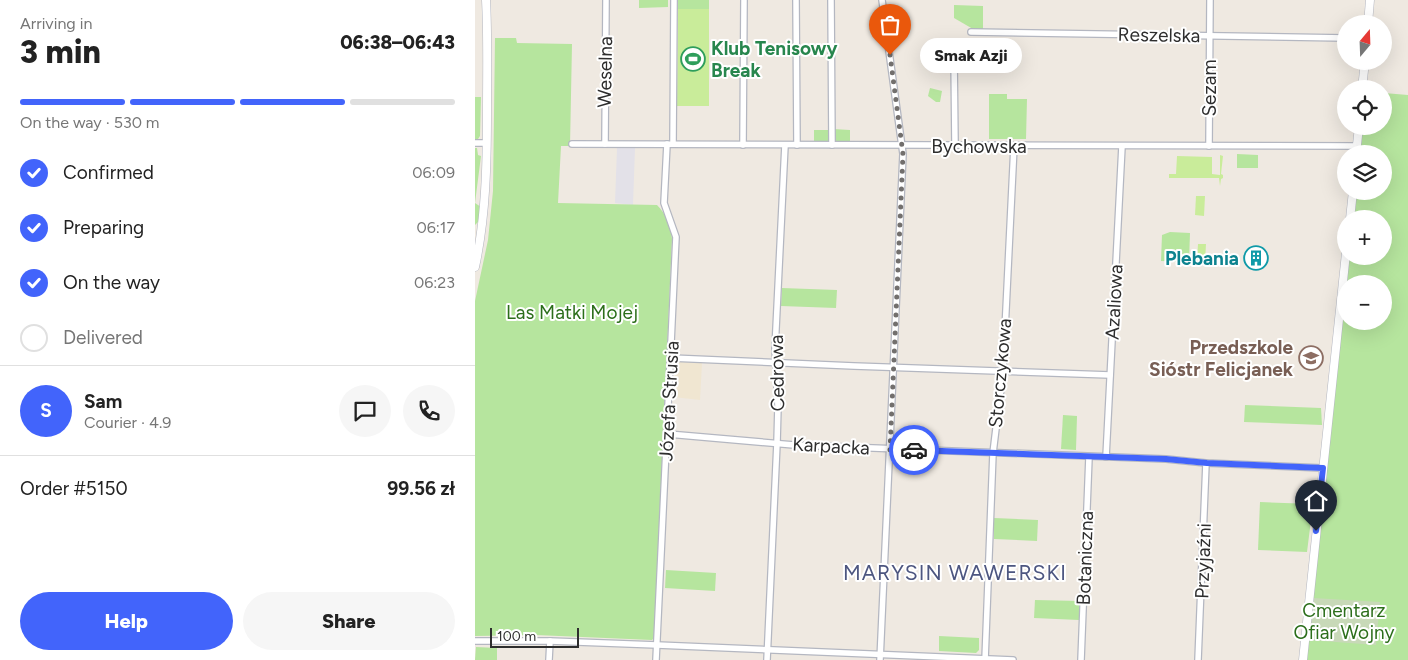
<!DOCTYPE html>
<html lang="en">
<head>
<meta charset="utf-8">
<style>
  :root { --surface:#fff; --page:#f6f6f6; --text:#222; --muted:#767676; --line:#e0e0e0; --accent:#4264fb }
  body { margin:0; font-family:Figtree,sans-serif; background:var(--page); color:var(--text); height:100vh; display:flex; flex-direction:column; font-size:19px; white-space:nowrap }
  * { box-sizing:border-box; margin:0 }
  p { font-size:16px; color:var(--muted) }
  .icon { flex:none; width:28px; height:28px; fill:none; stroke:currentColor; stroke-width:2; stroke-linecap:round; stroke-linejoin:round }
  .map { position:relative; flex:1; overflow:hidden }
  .drawer { display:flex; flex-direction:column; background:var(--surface); width:475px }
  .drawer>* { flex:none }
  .needle { width:32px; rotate:19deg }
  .controls { position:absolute; left:862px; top:15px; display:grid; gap:10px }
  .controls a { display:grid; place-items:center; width:55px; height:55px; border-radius:50%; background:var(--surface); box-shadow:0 5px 20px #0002; font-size:25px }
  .scale { position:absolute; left:15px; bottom:12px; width:89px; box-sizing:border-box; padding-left:5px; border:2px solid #2e2e2e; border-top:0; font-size:14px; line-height:18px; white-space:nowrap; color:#2e2e2e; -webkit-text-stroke:4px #fff; paint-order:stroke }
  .pin { position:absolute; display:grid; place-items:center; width:42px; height:42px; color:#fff; margin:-51px -21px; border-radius:50% 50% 50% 0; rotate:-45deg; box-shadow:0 0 5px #0007 }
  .pin .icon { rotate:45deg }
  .courier { position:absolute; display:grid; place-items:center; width:50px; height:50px; margin:-25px; border:4px solid #4264fb; border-radius:50%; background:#fff; color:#222; box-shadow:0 1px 6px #0007 }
  .bubble { position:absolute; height:35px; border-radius:18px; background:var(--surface); box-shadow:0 5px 20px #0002; font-size:16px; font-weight:800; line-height:35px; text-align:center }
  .summary em { font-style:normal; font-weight:800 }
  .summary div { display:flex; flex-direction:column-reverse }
  .summary { display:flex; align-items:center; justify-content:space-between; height:85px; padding:0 20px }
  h1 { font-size:32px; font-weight:800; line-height:38px }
  .bar { display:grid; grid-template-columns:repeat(4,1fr); gap:8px 5px; align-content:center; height:60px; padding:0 20px }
  .bar i { height:6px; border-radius:4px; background:var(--line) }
  .bar .current { background:var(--accent) }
  .bar p { grid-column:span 4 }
  .line { display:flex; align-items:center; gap:12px; padding:0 20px; border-top:1px solid var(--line) }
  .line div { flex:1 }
  .round { display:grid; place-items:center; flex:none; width:52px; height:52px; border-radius:26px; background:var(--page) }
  ol { padding:0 20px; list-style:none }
  li { display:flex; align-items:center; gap:15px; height:55px }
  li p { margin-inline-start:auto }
  li .icon { padding:5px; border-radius:50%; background:var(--accent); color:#fff; stroke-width:4 }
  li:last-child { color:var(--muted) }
  li i { width:28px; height:28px; border:2px solid var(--line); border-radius:50% }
  .cta { display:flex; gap:10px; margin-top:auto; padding:10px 20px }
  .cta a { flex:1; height:58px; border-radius:30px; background:var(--accent); color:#fff; font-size:20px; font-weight:800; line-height:58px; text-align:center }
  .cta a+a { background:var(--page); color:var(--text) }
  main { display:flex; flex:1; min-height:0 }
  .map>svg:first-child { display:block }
  .industrial { fill:#e3e1e8 }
  .education { fill:#f0e6d1 }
  .green { fill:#b6e59e; fill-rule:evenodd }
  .cemetery { fill:#c8d9b8 }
  .pitch { fill:#c9ec9a }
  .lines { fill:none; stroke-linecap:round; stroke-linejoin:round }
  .street-casing { stroke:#b4b7c1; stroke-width:8 }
  .secondary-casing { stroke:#b4b7c1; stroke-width:9 }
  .street { stroke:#fff; stroke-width:5.5 }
  .secondary { stroke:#fff; stroke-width:8 }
  .done { stroke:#726f6d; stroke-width:5; stroke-dasharray:0 9 }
  .route { stroke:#4264fb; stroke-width:6 }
  .labels { text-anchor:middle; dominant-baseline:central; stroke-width:4; stroke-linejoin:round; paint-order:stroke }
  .street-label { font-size:19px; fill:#2e2e2e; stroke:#fff }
  .leisure-label { font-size:19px; font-weight:bold; fill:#27864d; stroke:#fff; text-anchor:start }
  .culture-label { font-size:19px; font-weight:bold; fill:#0d838f; stroke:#fff; text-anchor:end }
  .park-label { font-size:19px; fill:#2c6e1b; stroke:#fff }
  .education-label { font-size:19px; font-weight:bold; fill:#785e54; stroke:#fff; text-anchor:end }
  .quarter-label { font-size:21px; letter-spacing:1px; fill:#4d5680; stroke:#fff }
</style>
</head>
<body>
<main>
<section class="drawer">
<div class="summary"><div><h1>3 min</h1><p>Arriving in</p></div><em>06:38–06:43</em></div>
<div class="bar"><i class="current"></i><i class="current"></i><i class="current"></i><i></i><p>On the way · 530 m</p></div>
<ol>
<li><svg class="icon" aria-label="check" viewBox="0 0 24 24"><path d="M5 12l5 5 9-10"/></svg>Confirmed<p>06:09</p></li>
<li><svg class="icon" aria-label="check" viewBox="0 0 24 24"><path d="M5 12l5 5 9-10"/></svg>Preparing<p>06:17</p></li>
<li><svg class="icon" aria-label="check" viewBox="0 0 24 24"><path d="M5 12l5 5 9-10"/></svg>On the way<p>06:23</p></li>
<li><i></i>Delivered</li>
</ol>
<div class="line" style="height:90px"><b class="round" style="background:var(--accent);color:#fff">S</b><div><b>Sam</b><p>Courier · 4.9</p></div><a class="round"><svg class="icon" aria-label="chat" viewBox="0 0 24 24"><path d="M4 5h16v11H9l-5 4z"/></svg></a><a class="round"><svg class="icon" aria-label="phone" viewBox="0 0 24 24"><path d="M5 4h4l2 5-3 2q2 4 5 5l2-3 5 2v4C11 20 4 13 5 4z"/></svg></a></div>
<div class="line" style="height:65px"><div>Order #5150</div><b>99.56 zł</b></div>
<div class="cta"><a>Help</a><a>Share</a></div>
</section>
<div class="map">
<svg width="933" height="660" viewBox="0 0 933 660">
  <rect width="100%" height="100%" fill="#efe9e1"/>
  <path class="industrial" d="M142,148H160L158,205L140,203Z"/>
  <path class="education" d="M200,361L227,363L225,400L198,397Z"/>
  <g class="green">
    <path d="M164,0H193V7L164,8Z"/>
    <rect x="203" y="0" width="31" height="9"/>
    <path d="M479,5L508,6V29H498L479,18Z"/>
    <path d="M20,38H41L42,43L97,44L95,146H86L83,203L182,205C191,214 196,226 197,239L179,638L177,640L61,635L0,636V301L13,240L18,191Z"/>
    <path d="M455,88L467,91L465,102H461L453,96Z"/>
    <path d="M909,93L933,95V660H832L873,256H909V219H877L880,191H909V154H883L887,126H909ZM871,284H909V321H871Z"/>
    <path d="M514,94H532V99H552L551,139H514Z"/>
    <path d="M0,97H6L5,136L3,139H0Z"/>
    <path d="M358,129L375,130V144H362L358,141Z"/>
    <path d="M339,130H355V142L339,144Z"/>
    <path d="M0,148H2L3,155L6,156L0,203L6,207L4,221L0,225Z"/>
    <path d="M762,154L783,155V168H762Z"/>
    <path d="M695,232L715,233L714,262L686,261L687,235Z"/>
    <path d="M307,288L362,290L361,308L306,306Z"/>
    <path d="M770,405L846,408L847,425L769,422Z"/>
    <path d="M588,415L602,416L601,450L586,449Z"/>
    <path d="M785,502L838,504L832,552L783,550Z"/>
    <path d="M519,518L563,520L562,541L519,539Z"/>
    <path d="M191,570L241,573L240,591L190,588Z"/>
    <path d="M560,600L605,601L604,620L559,618Z"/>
    <path d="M464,636L504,638V650L501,653L464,651Z"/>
    <path d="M1,647L22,648V660H0Z"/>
  </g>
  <path class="cemetery" d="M838,598L905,602L901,645L834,640Z"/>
  <g class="pitch">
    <path d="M203,9H234V106H202Z"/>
    <path d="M745,155L748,156L746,174L748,175V178L746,179L745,186L744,178H694V174H701L702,156L737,157V174L745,175Z"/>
    <path d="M721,196H730L729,216L720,215Z"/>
    <path d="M723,244H731L730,262H722Z"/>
  </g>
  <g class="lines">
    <g class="street-casing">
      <g id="street">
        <path d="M321,0L322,145"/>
        <path d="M356,0L357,145"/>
        <path d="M496,32L871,38"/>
        <path d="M479,56L480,145"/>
        <path d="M0,143H12"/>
        <path d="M97,144L882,146"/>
        <path d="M130,144L131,0"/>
        <path d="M198,144L199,0"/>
        <path d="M268,145L269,0"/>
        <path d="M734,146L735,0"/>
        <path d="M196,358L379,366L635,375"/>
        <path d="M193,434L319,445L691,459L731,463L848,468"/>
        <path d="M631,457L647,146"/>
        <path d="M0,641H75L182,645L538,660"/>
        <path d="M74,660L75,641"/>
        <path d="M181,660L201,237L189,203L192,144"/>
        <path d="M292,660L302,443L303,406L300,349L310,145"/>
        <path d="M405,660L428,154L407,0"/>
        <path d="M510,660L518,453L528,371L539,146"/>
        <path d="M606,660L614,457"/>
        <path d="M723,660L731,463"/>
      </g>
    </g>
    <g class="secondary-casing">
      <g id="secondary">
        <path d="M893,24L895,0"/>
        <path d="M887,89L890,61"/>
        <path d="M881,154L884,126"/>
        <path d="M875,219L878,191"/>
        <path d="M0,267C11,216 12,163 12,111C12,74 13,37 11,0"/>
        <path d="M828,660L871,253"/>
      </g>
    </g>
    <use href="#street" class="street"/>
    <use href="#secondary" class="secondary"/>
  </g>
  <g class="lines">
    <path class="done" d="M415,55L428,154L415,450H439"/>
    <path class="route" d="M439,450L691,459L732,463L848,468L841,531"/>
  </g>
  <defs>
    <g id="stadium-ring" transform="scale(1.25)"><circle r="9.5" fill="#fff" stroke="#2e9e5b" stroke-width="1.5"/><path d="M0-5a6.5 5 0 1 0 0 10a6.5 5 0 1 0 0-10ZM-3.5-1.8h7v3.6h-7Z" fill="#2e9e5b"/></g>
    <g id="building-ring" transform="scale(1.25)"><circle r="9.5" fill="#fff" stroke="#0f9aa8" stroke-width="1.5"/><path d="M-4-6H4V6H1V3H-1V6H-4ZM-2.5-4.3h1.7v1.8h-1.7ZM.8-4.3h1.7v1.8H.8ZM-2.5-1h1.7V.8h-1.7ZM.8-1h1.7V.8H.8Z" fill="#0f9aa8"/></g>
    <g id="school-ring" transform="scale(1.25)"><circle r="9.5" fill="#fff" stroke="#8d6e63" stroke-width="1.5"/><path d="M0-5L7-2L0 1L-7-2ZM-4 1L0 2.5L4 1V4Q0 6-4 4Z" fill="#8d6e63"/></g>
  </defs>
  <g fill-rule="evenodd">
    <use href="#stadium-ring" x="218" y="59"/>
    <use href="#building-ring" x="781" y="258"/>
    <use href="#school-ring" x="836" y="358"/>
  </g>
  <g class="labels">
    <g class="street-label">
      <text transform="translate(684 35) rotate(1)">Reszelska</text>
      <text transform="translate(130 72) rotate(-89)">Weselna</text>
      <text transform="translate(734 88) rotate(-90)">Sezam</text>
      <text x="504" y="146">Bychowska</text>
      <text transform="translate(639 302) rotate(-87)">Azaliowa</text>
      <text transform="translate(302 373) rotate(-91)">Cedrowa</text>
      <text transform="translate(525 373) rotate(-85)">Storczykowa</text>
      <text transform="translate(194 401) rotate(-87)">Józefa Strusia</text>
      <text transform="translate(356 446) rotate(3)">Karpacka</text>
      <text transform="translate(610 558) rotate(-88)">Botaniczna</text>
      <text transform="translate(728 561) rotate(-88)">Przyjaźni</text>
    </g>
    <g class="leisure-label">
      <text x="236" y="48">Klub Tenisowy<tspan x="236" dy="22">Break</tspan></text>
    </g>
    <g class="culture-label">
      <text x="764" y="258">Plebania</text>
    </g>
    <g class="park-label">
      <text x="97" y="312">Las Matki Mojej</text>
      <text x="869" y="610">Cmentarz<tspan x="869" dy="22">Ofiar Wojny</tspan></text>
    </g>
    <g class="education-label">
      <text x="818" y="347">Przedszkole<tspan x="818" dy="22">Sióstr Felicjanek</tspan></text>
    </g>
    <g class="quarter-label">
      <text x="480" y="572">MARYSIN WAWERSKI</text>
    </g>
  </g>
</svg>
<div class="controls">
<a><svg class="needle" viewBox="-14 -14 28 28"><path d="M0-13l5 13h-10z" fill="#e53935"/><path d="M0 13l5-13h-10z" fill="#767676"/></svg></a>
<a><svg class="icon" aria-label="locate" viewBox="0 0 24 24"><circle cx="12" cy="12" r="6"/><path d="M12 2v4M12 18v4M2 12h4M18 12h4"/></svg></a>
<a><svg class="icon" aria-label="layers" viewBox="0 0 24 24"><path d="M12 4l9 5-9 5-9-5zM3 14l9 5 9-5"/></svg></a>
<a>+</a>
<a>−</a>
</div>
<div class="scale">100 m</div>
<div class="pin" style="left:415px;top:55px;background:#ea580c"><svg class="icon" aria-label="bag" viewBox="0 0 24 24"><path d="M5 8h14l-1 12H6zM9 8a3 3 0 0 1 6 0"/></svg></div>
<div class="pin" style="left:841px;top:531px;background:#1f2937"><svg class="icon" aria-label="home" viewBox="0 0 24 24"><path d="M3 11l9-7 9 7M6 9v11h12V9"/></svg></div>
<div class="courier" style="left:439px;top:450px"><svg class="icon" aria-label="car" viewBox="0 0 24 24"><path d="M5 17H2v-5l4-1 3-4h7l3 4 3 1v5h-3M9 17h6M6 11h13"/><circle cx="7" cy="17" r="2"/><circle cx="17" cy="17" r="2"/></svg></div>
<div class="bubble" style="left:445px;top:38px;width:102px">Smak Azji</div>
</div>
</main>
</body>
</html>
